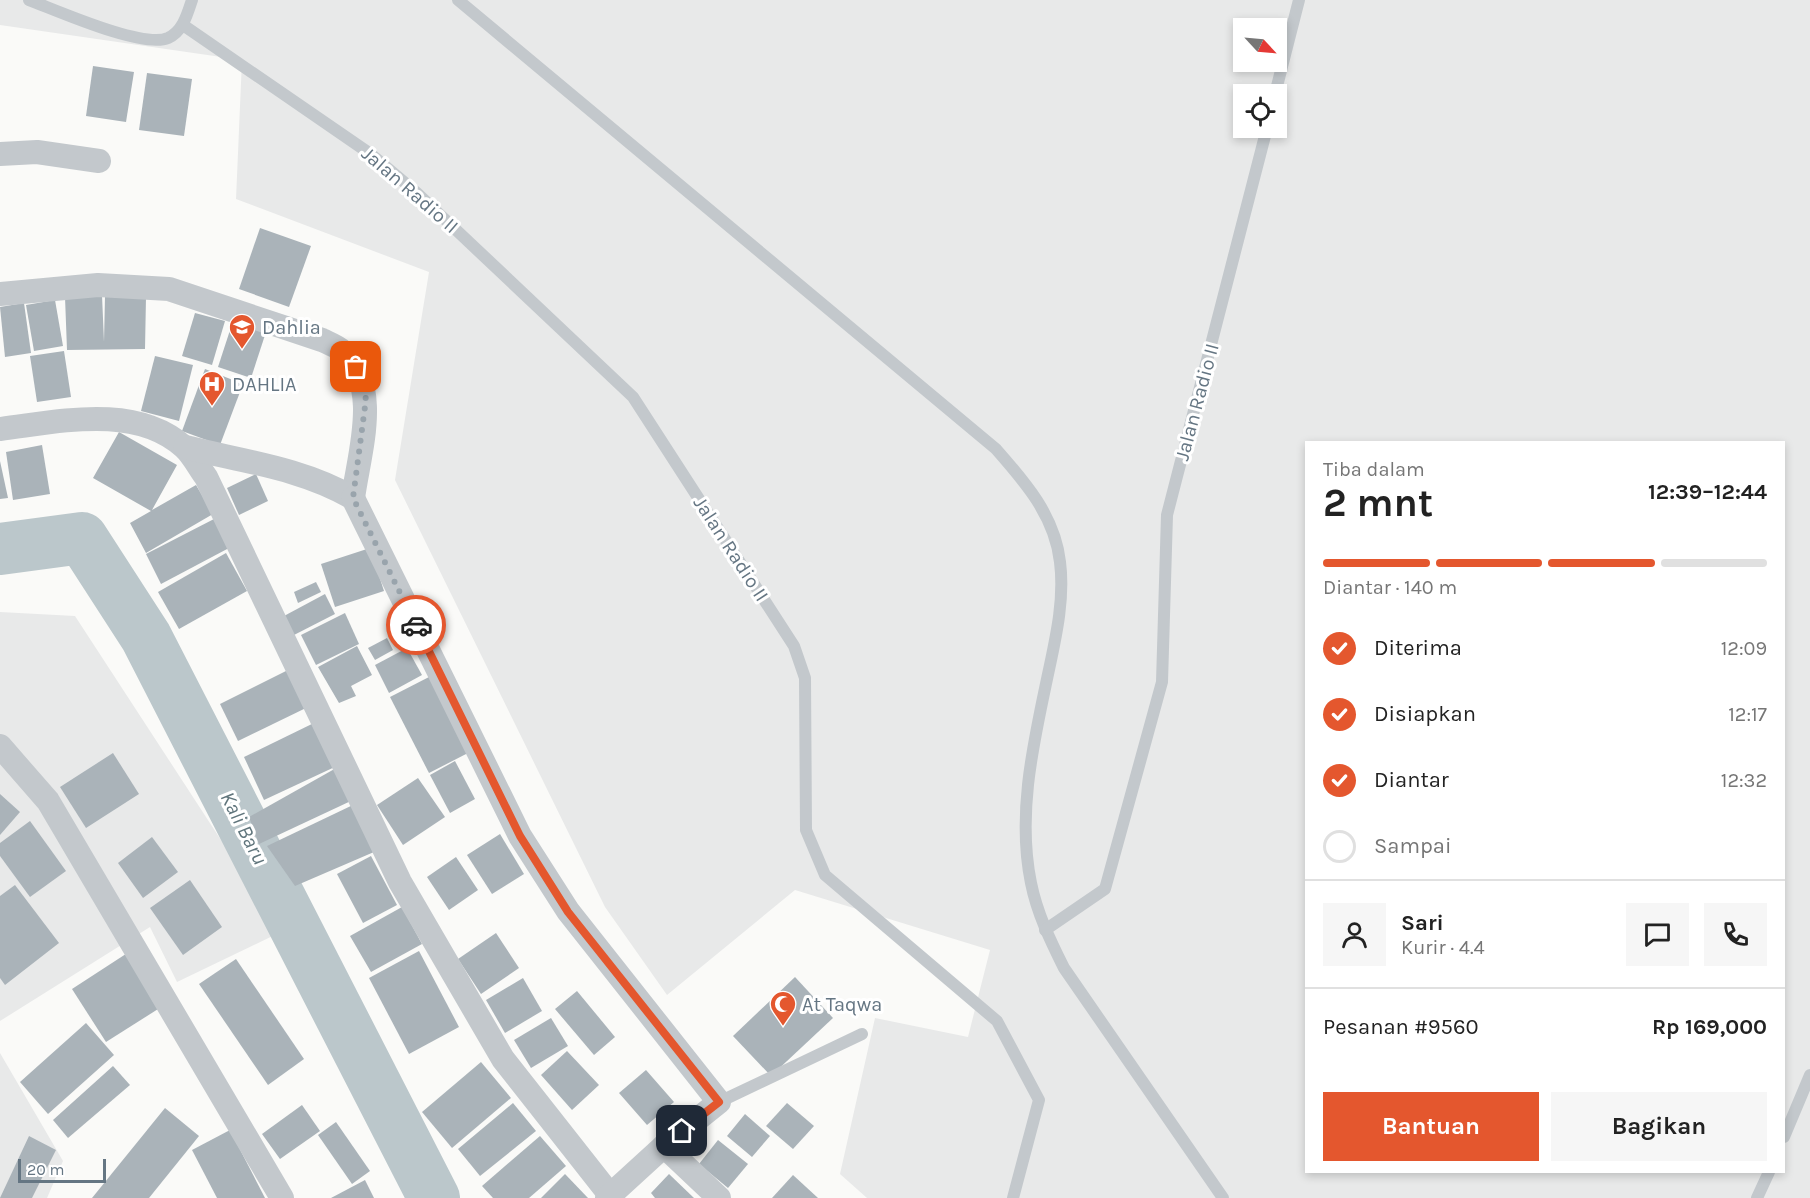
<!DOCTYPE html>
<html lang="id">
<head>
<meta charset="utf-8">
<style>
  :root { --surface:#fff; --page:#f6f6f6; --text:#222; --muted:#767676; --line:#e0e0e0; --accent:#e4572e }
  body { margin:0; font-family:Karla,sans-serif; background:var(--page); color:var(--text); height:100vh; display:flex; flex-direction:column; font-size:22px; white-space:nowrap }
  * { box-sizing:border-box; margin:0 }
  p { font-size:20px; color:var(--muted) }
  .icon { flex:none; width:33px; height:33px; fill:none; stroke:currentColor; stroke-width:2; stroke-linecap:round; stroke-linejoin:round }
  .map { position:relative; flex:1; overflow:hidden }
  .details { position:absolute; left:1305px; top:441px; width:480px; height:732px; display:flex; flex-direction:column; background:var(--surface); border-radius:0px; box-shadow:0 3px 9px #0003 }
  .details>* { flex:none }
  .needle { width:39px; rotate:116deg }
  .fabs { position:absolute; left:1233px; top:18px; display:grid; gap:12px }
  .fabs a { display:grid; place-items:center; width:54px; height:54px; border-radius:0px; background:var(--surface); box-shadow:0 3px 9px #0003; font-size:30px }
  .scale { position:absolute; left:18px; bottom:15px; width:88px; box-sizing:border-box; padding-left:6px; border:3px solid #657683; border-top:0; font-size:16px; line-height:21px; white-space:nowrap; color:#657683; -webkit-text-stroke:4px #fff; paint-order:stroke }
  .pin { position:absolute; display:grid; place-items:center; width:51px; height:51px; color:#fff; margin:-26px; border-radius:12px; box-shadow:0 3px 9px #0006 }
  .courier { position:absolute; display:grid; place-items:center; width:60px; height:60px; margin:-30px; border:4px solid #e4572e; border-radius:50%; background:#fff; color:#222; box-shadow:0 2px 8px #0007 }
  .headline em { font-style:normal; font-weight:700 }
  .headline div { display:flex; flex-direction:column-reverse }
  .headline { display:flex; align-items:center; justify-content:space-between; height:102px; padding:0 18px }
  h1 { font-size:39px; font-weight:700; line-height:45px }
  .bar { display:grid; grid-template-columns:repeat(4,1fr); gap:9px 6px; align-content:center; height:72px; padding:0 18px }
  .bar i { height:8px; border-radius:4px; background:var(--line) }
  .bar .selected { background:var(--accent) }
  .bar p { grid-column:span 4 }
  .line { display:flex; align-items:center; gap:15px; padding:0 18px; border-top:2px solid var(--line) }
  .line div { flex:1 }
  .round { display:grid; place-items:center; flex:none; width:63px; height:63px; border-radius:0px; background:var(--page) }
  ol { padding:0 18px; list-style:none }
  li { display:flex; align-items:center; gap:18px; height:66px }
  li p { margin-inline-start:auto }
  li .icon { padding:6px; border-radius:50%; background:var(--accent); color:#fff; stroke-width:4 }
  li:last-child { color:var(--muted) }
  li i { width:33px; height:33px; border:3px solid var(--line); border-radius:50% }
  .button { display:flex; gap:12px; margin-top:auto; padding:12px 18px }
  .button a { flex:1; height:69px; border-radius:0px; background:var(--accent); color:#fff; font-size:24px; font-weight:700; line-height:69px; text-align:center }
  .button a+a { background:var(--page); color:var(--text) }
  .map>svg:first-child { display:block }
  .built { fill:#e8e9e9; fill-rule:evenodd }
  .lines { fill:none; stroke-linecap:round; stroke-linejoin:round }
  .river { stroke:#bbc7cb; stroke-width:52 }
  .building { fill:#aab3b9 }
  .service { stroke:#c3c8cc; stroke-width:12 }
  .minor { stroke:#c3c8cc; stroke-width:24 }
  .done { stroke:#99a4ac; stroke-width:6; stroke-dasharray:0 10.8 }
  .route { stroke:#e4572e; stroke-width:8 }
  .labels { text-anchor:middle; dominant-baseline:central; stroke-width:6; stroke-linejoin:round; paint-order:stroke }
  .street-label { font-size:20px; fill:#657683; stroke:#fff }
  .poi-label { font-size:20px; fill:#657683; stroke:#fff; text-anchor:start }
  .water-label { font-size:21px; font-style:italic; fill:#60757c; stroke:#fff }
</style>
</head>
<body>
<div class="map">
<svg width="1810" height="1198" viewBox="0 0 1810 1198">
  <rect width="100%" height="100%" fill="#fafaf8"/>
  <g class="built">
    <path d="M0,0H1810V1198H867L840,1174L875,1018L968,1037L990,950L795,890L667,995L605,907L395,480L429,272L236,199L242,60L0,25ZM1244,28H1276V62H1244ZM1244,94H1276V128H1244ZM1306,442H1784V1172H1306Z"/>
    <path d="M0,612L75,616L281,932L177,982L150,927L0,1021Z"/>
    <path d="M0,1053L63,1161L47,1198H0Z"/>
  </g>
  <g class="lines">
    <path class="river" d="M0,549L82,538L146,637L434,1198"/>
  </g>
  <g class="building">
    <path d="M93,66L134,72L126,122L86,116Z"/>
    <path d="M147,73L192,79L184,136L139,130Z"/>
    <path d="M260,228L311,246L289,307L239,289Z"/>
    <path d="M102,295L104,342L105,296L146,297L145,349L67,350L65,297Z"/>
    <path d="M55,300L63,346L34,351L26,305Z"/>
    <path d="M24,303L31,353L5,357L0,307Z"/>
    <path d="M195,313L225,321L212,365L182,356Z"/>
    <path d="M233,321L266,332L251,378L218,367Z"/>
    <path d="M64,351L71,397L37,402L30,356Z"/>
    <path d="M155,356L193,365L179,421L141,411Z"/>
    <path d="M205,369L243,384L220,445L182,431Z"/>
    <path d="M119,432L177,465L152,510L196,485L213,514L146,553L130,523L151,511L93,478Z"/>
    <path d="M42,445L50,494L13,500L6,452Z"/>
    <path d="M0,461L8,498L0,499Z"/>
    <path d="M256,474L268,501L239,515L227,488Z"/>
    <path d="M214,519L229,548L161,584L146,554Z"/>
    <path d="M370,548L384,591L335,607L321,564Z"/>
    <path d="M226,553L247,591L179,629L158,592Z"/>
    <path d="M316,582L321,592L298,603L294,592Z"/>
    <path d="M325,594L335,614L294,635L284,616Z"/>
    <path d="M345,613L359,644L316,665L301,635Z"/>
    <path d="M387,638L393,650L375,660L368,648Z"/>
    <path d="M357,646L372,675L351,686L356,696L339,703L318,667Z"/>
    <path d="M407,648L422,675L389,693L375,665Z"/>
    <path d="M290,669L308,707L238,741L220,704Z"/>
    <path d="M429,677L468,753L429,773L390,697Z"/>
    <path d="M318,721L339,765L264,800L244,757Z"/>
    <path d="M113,753L139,794L86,828L60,787Z"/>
    <path d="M455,761L475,799L450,813L430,775Z"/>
    <path d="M338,767L353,800L259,844L249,817Z"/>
    <path d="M418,778L445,817L403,845L377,805Z"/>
    <path d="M0,794L20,812L0,835Z"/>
    <path d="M355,804L374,852L295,886L267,846Z"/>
    <path d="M30,821L66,871L30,897L0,856V843Z"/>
    <path d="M500,834L524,874L492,894L467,855Z"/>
    <path d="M152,837L178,872L143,898L118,863Z"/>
    <path d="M371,856L397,905L363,923L337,874Z"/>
    <path d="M456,857L478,890L449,910L427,877Z"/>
    <path d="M190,880L222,927L183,955L150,908Z"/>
    <path d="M15,885L59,943L5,985L0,978V896Z"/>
    <path d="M402,907L422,944L371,972L350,936Z"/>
    <path d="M496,933L519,968L481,994L458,959Z"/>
    <path d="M132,950L166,1004L106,1042L72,989Z"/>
    <path d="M419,951L459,1027L409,1054L369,978Z"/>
    <path d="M236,959L304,1059L268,1085L199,984Z"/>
    <path d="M795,977L833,1018L771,1076L733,1036Z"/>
    <path d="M523,978L542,1011L505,1033L486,1000Z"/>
    <path d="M577,991L615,1037L594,1055L555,1009Z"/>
    <path d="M551,1018L568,1046L531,1068L514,1040Z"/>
    <path d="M86,1023L114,1055L48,1114L20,1082Z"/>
    <path d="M567,1051L599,1085L572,1110L541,1075Z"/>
    <path d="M481,1062L511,1098L452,1148L422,1112Z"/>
    <path d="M113,1066L130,1085L68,1138L53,1120Z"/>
    <path d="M646,1070L674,1102L647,1125L619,1093Z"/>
    <path d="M513,1103L536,1131L480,1176L458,1149Z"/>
    <path d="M787,1103L814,1126L793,1149L766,1126Z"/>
    <path d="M302,1105L320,1131L280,1159L262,1134Z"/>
    <path d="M165,1108L199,1136L149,1198H92Z"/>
    <path d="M745,1114L770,1136L752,1157L727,1136Z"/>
    <path d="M336,1122L370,1171L352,1184L318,1135Z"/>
    <path d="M230,1130L265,1198H217L192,1150Z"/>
    <path d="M29,1136L56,1150L32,1198H0Z"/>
    <path d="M540,1136L566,1166L529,1198H493L482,1186Z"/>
    <path d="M718,1140L748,1164L728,1188L699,1164Z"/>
    <path d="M565,1174L588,1198H541Z"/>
    <path d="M669,1174L694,1198H655L651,1193Z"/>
    <path d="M793,1175L818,1198H772Z"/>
    <path d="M365,1180L374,1198H331Z"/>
  </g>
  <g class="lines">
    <g class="service">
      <path d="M29,0C56,10 143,49 168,38C183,31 187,15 192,0"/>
      <path d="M458,0L996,449C1025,482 1055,516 1060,562C1065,601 1055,641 1047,679C1033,745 1017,815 1031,883C1037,913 1050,940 1064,968L1223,1198"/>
      <path d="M183,25L372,155L417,193L633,397L794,646L805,678L806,830L825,875L997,1021L1039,1100L1013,1198"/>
      <path d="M1275,94L1299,0"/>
      <path d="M1045,930L1105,889L1162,682L1167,515L1267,128"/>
      <path d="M719,1102L862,1034"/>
      <path d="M1784,1137L1810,1075"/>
      <path d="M1757,1198L1769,1172"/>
    </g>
    <g class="minor">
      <path d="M0,154L37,152L99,161"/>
      <path d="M0,294L98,285L169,289L322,340C328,343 337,346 342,351C382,386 359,453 353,498"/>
      <path d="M0,429C58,422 135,403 184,447C193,455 199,468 206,477L400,882L503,1059L610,1195"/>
      <path d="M185,447C241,461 302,468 353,498"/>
      <path d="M353,498L520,836L568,911L719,1102L664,1146L607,1198"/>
      <path d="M0,746L48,801L282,1198"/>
      <path d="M664,1146L719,1198"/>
    </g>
  </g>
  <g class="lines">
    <path class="done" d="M356,367L366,399L353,498L416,625"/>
    <path class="route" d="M416,625L520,836L568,912L719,1102L682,1131"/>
  </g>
  <defs>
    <g id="school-pin" transform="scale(1.35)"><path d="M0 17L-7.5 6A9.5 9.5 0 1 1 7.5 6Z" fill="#e4572e" stroke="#fff"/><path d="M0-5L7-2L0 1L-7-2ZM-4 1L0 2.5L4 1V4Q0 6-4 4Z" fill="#fff"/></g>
    <g id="hospital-pin" transform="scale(1.35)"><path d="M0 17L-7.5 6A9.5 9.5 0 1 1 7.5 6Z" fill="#e4572e" stroke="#fff"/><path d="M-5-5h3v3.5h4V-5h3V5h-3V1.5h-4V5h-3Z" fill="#fff"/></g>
    <g id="mosque-pin" transform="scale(1.35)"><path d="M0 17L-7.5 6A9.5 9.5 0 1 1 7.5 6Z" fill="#e4572e" stroke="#fff"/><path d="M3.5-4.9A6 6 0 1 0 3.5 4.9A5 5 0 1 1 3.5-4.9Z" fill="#fff"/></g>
  </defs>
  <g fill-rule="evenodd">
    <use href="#school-pin" x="242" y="327"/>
    <use href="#hospital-pin" x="212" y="384"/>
    <use href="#mosque-pin" x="783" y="1004"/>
  </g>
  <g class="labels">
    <g class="street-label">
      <text transform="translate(410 190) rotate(41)">Jalan Radio II</text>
      <text transform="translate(1197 402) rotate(-75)">Jalan Radio II</text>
      <text transform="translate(731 549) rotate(57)">Jalan Radio II</text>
    </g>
    <g class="poi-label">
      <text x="262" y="327">Dahlia</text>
      <text x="232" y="384">DAHLIA</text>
      <text x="802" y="1004">At Taqwa</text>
    </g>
    <g class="water-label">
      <text transform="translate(244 828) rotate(63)">Kali Baru</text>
    </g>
  </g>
</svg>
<div class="fabs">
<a><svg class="needle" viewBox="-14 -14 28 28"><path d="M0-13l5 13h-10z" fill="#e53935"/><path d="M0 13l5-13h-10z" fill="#767676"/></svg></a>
<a><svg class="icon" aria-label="locate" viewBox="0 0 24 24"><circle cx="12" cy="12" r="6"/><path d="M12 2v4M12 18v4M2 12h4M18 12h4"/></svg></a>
</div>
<div class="scale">20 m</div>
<div class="pin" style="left:356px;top:367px;background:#ea580c"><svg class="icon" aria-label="bag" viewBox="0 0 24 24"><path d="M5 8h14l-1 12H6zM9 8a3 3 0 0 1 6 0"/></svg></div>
<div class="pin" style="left:682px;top:1131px;background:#1f2937"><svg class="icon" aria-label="home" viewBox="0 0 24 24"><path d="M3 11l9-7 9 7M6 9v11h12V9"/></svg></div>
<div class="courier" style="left:416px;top:625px"><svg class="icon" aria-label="car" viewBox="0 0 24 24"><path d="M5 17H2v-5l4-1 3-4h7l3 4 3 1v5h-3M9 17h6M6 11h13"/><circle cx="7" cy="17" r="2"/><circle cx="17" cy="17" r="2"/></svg></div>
<section class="details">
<div class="headline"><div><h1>2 mnt</h1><p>Tiba dalam</p></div><em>12:39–12:44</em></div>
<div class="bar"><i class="selected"></i><i class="selected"></i><i class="selected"></i><i></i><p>Diantar · 140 m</p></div>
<ol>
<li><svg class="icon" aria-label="check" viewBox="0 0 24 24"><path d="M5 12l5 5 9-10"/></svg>Diterima<p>12:09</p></li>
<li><svg class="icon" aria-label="check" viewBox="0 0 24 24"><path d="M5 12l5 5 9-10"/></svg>Disiapkan<p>12:17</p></li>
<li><svg class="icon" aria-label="check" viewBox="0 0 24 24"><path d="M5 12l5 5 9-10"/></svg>Diantar<p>12:32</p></li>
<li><i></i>Sampai</li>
</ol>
<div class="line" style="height:108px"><a class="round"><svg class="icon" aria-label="person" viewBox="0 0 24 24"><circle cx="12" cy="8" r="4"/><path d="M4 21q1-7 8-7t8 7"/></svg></a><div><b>Sari</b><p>Kurir · 4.4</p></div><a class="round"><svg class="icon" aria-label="chat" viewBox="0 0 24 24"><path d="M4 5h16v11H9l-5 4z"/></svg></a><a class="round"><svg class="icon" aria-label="phone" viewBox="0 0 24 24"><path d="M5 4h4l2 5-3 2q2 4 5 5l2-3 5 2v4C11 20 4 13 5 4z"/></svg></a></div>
<div class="line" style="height:78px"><div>Pesanan #9560</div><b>Rp 169,000</b></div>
<div class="button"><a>Bantuan</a><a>Bagikan</a></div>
</section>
</div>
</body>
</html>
